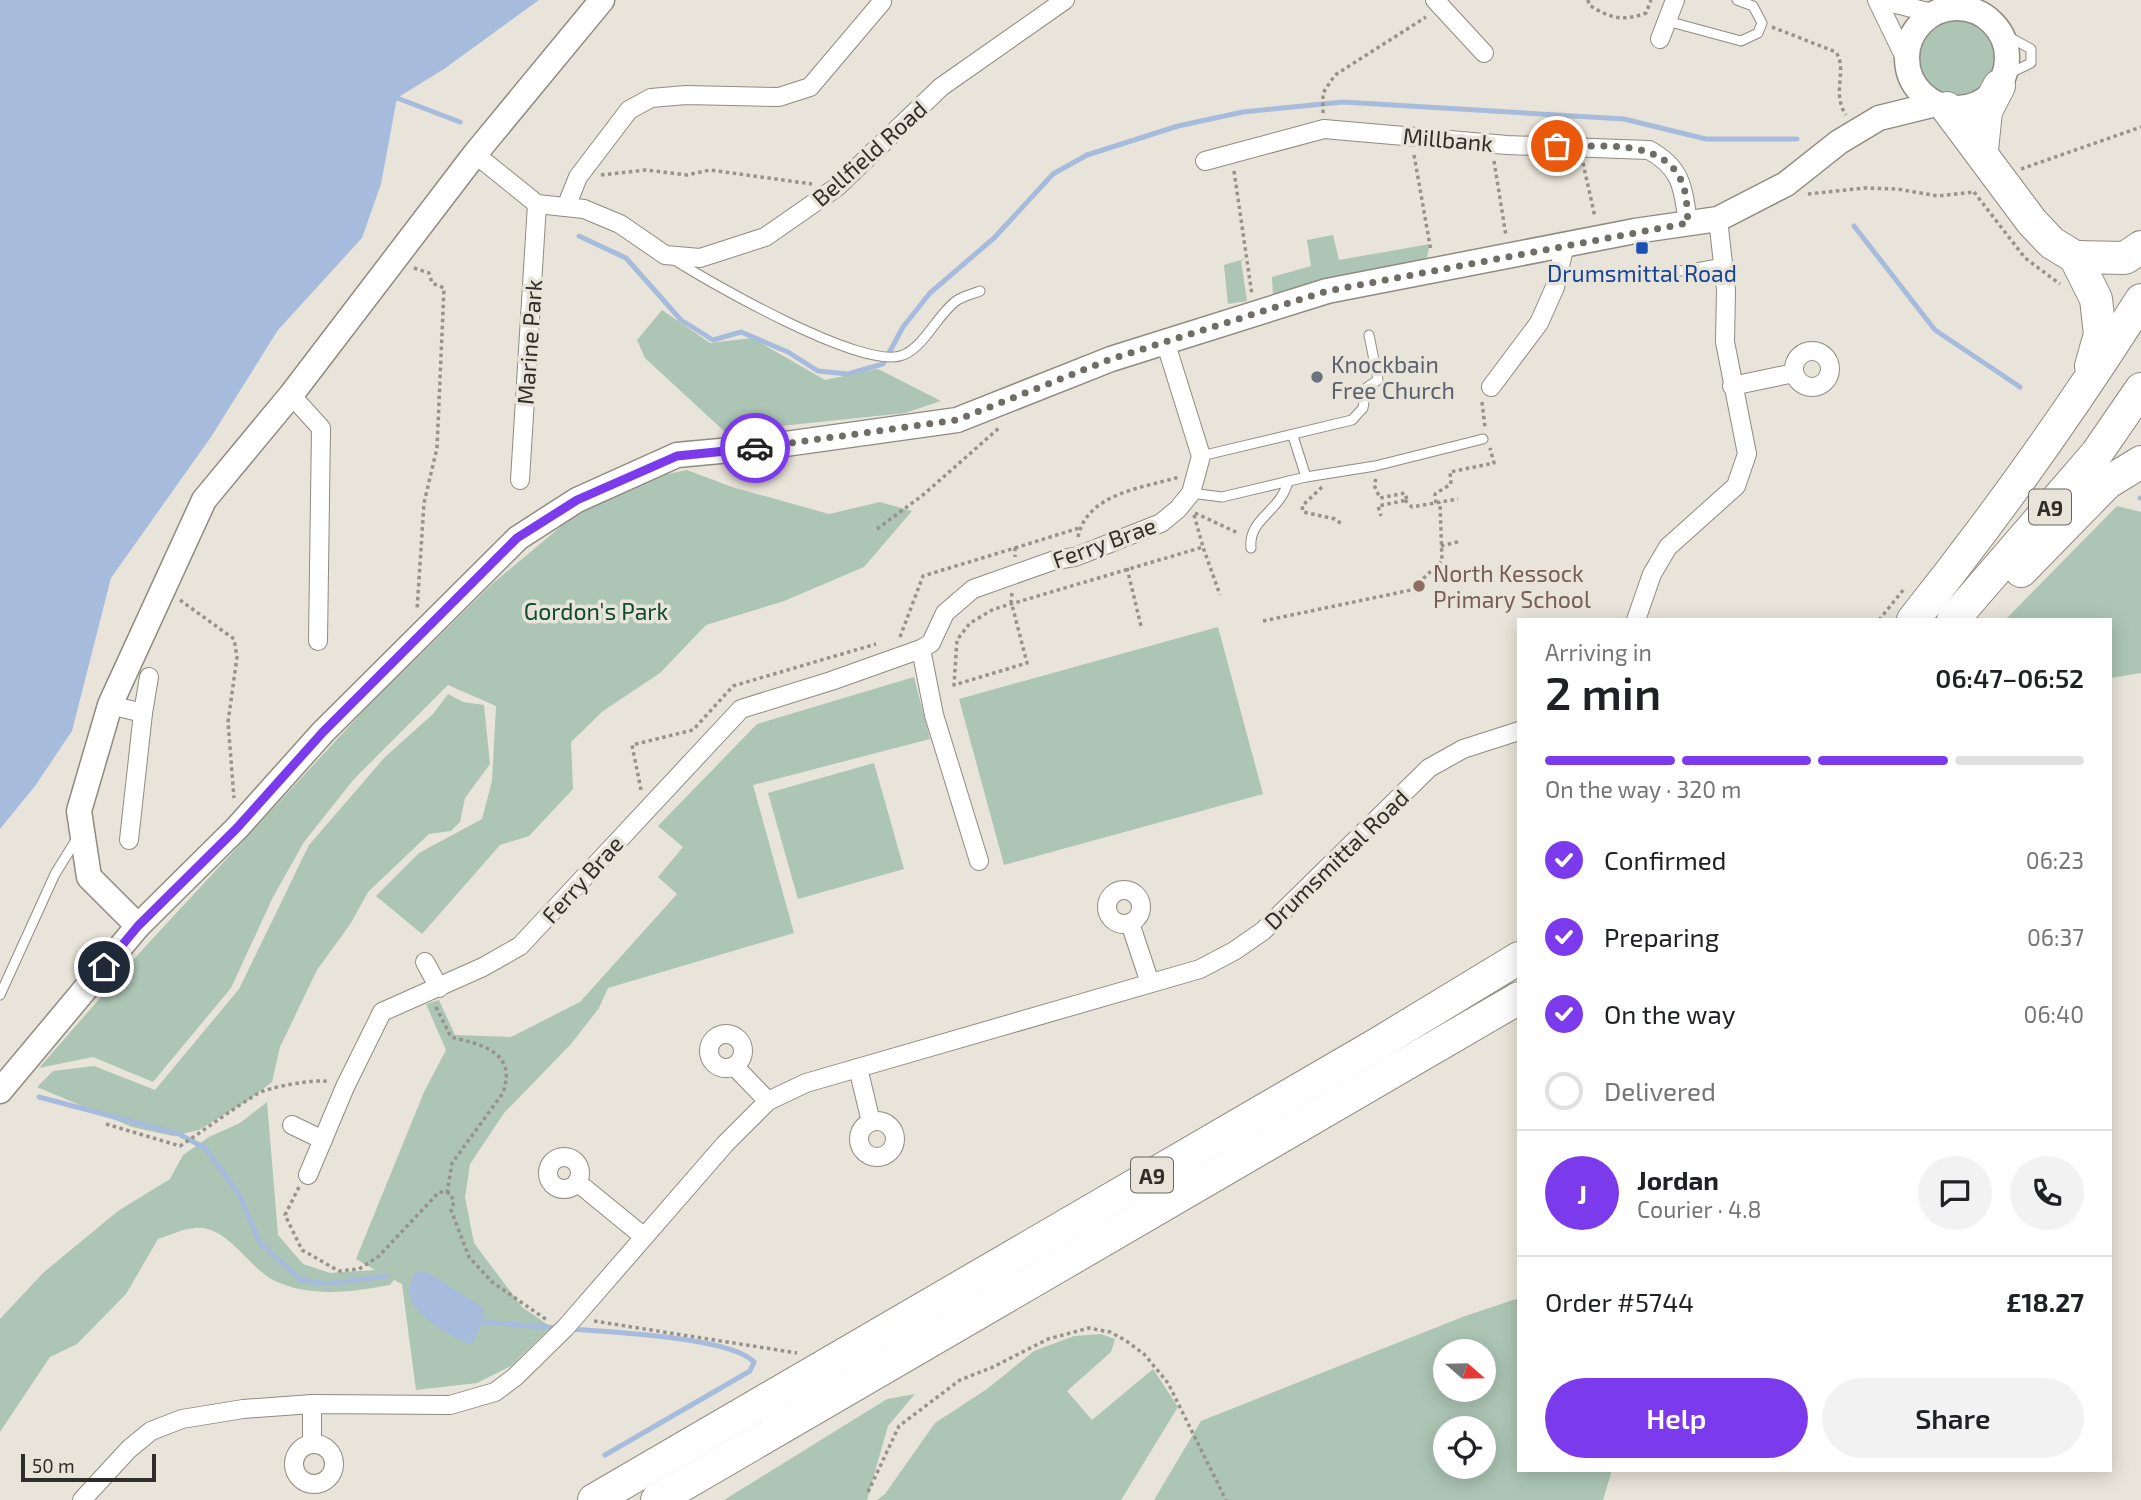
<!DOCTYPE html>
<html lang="en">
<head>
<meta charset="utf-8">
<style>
  :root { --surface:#fff; --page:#f2f2f2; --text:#202124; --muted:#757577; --line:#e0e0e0; --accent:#7c3aed }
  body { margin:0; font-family:"Exo 2",sans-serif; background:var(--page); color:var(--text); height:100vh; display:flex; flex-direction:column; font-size:26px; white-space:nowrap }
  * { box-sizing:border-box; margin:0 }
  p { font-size:23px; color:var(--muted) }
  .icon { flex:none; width:38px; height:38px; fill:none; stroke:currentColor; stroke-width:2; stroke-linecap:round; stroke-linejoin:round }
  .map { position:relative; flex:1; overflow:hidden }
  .panel { position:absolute; left:1517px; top:618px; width:595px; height:854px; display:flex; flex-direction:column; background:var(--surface); border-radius:0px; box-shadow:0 4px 18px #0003 }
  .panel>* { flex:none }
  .needle { width:46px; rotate:110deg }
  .controls { position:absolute; left:1433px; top:1339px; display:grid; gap:14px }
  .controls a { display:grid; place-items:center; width:63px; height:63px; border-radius:50%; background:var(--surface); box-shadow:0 4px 18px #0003; font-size:35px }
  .scale { position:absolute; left:21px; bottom:18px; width:135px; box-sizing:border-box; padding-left:7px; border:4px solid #2f2d29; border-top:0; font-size:19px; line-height:24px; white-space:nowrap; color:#2f2d29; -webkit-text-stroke:5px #e9e4d9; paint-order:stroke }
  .pin { position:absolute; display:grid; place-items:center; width:60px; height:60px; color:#fff; margin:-30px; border:4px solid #fff; border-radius:50%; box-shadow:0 2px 7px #0007 }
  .courier { position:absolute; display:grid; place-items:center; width:70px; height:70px; margin:-35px; border:5px solid #7c3aed; border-radius:50%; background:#fff; color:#222; box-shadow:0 2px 9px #0007 }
  .overview em { font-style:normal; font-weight:600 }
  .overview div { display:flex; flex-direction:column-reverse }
  .overview { display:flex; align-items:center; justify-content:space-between; height:119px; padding:0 28px }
  h1 { font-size:46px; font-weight:600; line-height:52px }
  .bar { display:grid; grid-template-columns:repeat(4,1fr); gap:10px 7px; align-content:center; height:84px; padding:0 28px }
  .bar i { height:9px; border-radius:5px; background:var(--line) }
  .bar .on { background:var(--accent) }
  .bar p { grid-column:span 4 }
  .line { display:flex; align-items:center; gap:18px; padding:0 28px; border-top:2px solid var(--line) }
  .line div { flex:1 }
  .round { display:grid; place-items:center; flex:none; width:74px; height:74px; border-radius:37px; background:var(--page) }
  ol { padding:0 28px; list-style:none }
  li { display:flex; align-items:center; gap:21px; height:77px }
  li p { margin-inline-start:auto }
  li .icon { padding:7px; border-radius:50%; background:var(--accent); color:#fff; stroke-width:4 }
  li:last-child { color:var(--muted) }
  li i { width:38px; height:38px; border:4px solid var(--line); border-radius:50% }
  .button { display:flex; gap:14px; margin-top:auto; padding:14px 28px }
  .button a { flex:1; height:80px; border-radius:42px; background:var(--accent); color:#fff; font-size:28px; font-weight:600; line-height:80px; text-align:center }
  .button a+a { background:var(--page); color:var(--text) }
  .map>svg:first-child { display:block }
  .green { fill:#acc5b4; fill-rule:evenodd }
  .water { fill:#a7bcdd }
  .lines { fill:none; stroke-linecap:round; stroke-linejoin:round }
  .stream { stroke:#a7bcdd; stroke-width:5 }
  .lane-casing { stroke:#908b81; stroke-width:11 }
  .street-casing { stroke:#908b81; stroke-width:20 }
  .secondary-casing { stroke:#908b81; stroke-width:27 }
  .highway-casing { stroke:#908b81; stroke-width:34 }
  .path { stroke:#97938b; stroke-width:3.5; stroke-dasharray:3.5 3.5; stroke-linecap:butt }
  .lane { stroke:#fff; stroke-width:9 }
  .street { stroke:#fff; stroke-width:18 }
  .secondary { stroke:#fff; stroke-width:24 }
  .highway { stroke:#fff; stroke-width:32 }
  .done { stroke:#706d67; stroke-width:7; stroke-dasharray:0 12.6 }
  .route { stroke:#7c3aed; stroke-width:9 }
  .transit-dot { fill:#1a4fb4; stroke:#e9e4d9; stroke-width:2.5 }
  .worship-dot { fill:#6b7280; stroke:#e9e4d9; stroke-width:2.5 }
  .education-dot { fill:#8d6e63; stroke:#e9e4d9; stroke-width:2.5 }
  .labels { text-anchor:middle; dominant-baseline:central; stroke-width:7; stroke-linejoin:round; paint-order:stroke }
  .shield { fill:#e9e4d9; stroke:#67645e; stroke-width:2 }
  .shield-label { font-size:21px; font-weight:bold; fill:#2f2d29 }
  .street-label { font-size:23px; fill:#2f2d29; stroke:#e9e4d9 }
  .transit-label { font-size:23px; fill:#164399; stroke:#e9e4d9 }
  .worship-label { font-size:23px; fill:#5b616d; stroke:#e9e4d9; text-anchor:start }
  .education-label { font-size:23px; fill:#785e54; stroke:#e9e4d9; text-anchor:start }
  .park-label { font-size:23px; fill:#0c4b2b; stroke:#e9e4d9 }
</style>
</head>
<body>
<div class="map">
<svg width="2141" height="1500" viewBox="0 0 2141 1500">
  <rect width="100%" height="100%" fill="#e9e4d9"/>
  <g class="green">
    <circle cx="1957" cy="58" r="40"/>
    <path d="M1333,235L1339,260L1430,244L1426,261L1340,275L1273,295L1272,277L1311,266L1307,240Z"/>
    <path d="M1247,258L1241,261L1247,301L1228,304L1224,265Z"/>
    <path d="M662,310L710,343L752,338L825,380L878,369L941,401L905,413L725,432L645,358L637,340Z"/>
    <path d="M687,470L732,487L829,514L880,502L912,511L864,567L784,601L706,625L660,673L603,711L571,742L573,789L529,836L500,845L422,934L376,896L419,853L482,819L492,781L496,706L448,685L354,779L304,842L273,897L231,988L153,1082L93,1057L39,1068L143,949L366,708L492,584L577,513L633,481Z"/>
    <path d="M2117,506L2141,512V673L2111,678L2110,620L2006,619Z"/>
    <path d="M1218,627L1263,794L1004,865L959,699Z"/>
    <path d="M914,677L930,739L753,785L794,933L608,988L599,1008L571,1044L504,1113L470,1164L465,1197L474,1243L522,1307L551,1327L511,1366L477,1383L416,1390L402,1284L394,1280L390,1285C353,1292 309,1298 273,1280C247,1266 227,1225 195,1228C183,1229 170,1235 158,1239L126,1294L77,1344L50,1357L0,1432V1319L43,1273L118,1211L170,1179L183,1155L209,1137L240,1123L267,1102L278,1235L303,1264L330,1273L375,1270L356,1259L424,1092L446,1050L426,1004L439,1000L455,1035L511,1037L580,1002L677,894L658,877L683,847L658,826L757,724Z"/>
    <path d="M448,694L463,702L484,705L490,764L465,798L460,822L451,831L429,834L368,892L351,923L317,970L280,1047L272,1082L250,1099L199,1130L173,1136L132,1127L37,1087L53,1071L94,1066L155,1090L239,989L309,845L385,757L433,714Z"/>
    <path d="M874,763L904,869L798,899L768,793Z"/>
    <path d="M1519,1298V1470H1612L1603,1500H1154L1201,1421L1465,1316ZM1446,1351H1484V1390H1446ZM1446,1428H1484V1466H1446Z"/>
    <path d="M1101,1334L1115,1339L1111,1352L1067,1391L1092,1420L1153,1369L1178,1407L1121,1500H877L885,1494L935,1423L987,1389L1034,1351L1074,1336Z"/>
    <path d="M915,1394L888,1426L867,1500H724L887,1399Z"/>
  </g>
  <g class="water">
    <path d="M0,0H539L444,69L397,98L381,184L362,238L278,330L211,437L111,578L72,731L35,786L0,829Z"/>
    <path d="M416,1271L427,1272L484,1308V1319L472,1345C453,1338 411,1315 409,1292C409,1285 413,1278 416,1271Z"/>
  </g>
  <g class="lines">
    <g class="stream">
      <path d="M397,98L460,122"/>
      <path d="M1854,226L1935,330L2020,387"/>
      <path d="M579,236L626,258L681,320L713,340L741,332L788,352L818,371L848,374L883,364L903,327L930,293L994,238L1053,174L1087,155L1178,126L1243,112L1343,102L1624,119L1706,139H1797"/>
      <path d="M2140,498H2141"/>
      <path d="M39,1097L179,1134L205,1148L240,1196L260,1243L301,1280L326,1284L387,1276"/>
      <path d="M483,1322L560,1328"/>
      <path d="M570,1329C607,1332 732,1337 754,1362L750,1371L605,1455"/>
    </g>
    <g class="lane-casing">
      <g id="lane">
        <path d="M1667,21L1741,41L1758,33L1762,23L1753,6L1737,0"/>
        <path d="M2000,32L2031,49V63L2004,76"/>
        <path d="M673,259C709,282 865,372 903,355C925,346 937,315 956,301C963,296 973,294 980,291"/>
        <path d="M1653,276L1723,263"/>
        <path d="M1293,436L1306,477"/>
        <path d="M1201,456L1352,420L1363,408L1366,388L1378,380L1369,335"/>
        <path d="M1191,493L1222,497L1306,477L1375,466L1483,439"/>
        <path d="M1251,548C1248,518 1281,512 1288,481"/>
        <path d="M0,995L55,874L78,837"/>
      </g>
    </g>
    <g class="street-casing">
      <g id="street">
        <path d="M1435,0L1484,53"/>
        <path d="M1877,0L1906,60"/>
        <path d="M1880,0L1932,13"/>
        <path d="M1660,39L1675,0"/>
        <path d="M475,154L537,204L584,209L620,224L665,255L700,258L765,237L837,187L941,87L1065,0"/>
        <path d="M1205,161L1324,129L1507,145L1649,150C1682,168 1683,188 1688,223"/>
        <path d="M566,207L578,177L629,110L651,98L686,95L779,97L810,87L882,2"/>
        <circle cx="1812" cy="369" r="18"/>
        <path d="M1732,386L1794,373"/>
        <path d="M1491,387L1539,323L1555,287L1565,245"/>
        <path d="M291,395L321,428L318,641"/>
        <path d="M520,480L537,204"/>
        <path d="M1636,620L1652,574L1668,547L1736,486L1747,454L1725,342L1726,290L1718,219"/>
        <path d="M921,649L934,715L979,861"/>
        <path d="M110,705L143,713L149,677"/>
        <path d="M129,840L143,713"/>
        <circle cx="1124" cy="907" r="17"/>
        <path d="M1130,923L1150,983"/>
        <path d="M425,962L439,988"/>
        <circle cx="726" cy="1051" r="17"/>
        <path d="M734,1066L768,1101"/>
        <path d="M858,1068L871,1122"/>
        <circle cx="877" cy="1139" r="18"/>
        <path d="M292,1125L323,1140"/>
        <circle cx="564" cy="1173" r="16"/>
        <path d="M308,1175L345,1087L382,1012L483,967L520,946L741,709L831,681L921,649L931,643L945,613L973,589L1055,560L1075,557L1161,523L1178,509L1191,493L1201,456L1165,341"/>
        <path d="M577,1182L643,1236"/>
        <path d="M312,1404V1444"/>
        <circle cx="314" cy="1464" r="20"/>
        <path d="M82,1500L129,1449L151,1431L182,1419L243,1409L312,1404L450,1405L495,1392L515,1377L566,1327L725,1144L768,1101L806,1083L1200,969L1234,951L1263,931L1429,768L1463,749L1519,731"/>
      </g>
    </g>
    <g class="secondary-casing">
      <g id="secondary">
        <circle cx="1957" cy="58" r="50"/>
        <path d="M138,926L89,877L79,811L110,705L204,500L291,395L475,154L602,0"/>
        <path d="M0,1091L138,926L237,828L323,732L518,538L577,500L677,455L764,447L957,420L1111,359L1327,291L1635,231L1718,219L1786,184L1839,142L1879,118L1936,104"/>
      </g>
    </g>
    <g class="highway-casing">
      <g id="highway">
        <path d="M1947,108L2032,222L2052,243L2075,257L2096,299L2100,334L2091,366"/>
        <path d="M1982,150L1986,111L1999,86"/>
        <path d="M2075,257L2125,258L2141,247"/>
        <path d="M2021,571L2107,483L2141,462"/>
        <path d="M1913,620C1995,517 2071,411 2141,300"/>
        <path d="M1953,620L2097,453L2141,389"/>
        <path d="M594,1500L1379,1043L1519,958"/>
        <path d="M657,1500L1519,998"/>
      </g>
    </g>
    <g class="path">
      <path d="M1588,0L1589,5C1610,18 1622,22 1646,13L1651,0"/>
      <path d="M1772,27L1836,52C1848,71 1831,93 1846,115"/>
      <path d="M1323,113V93L1335,75L1426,17"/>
      <path d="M1414,155L1431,251"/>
      <path d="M1494,161L1506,236"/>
      <path d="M1583,163L1595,217"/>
      <path d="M2021,169L2141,127"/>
      <path d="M1234,171L1252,295"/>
      <path d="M601,175L646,170L687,175L710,170L812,184"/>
      <path d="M1974,192L2025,258L2060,284"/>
      <path d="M1808,194L1864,188L1897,189L1938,196L1974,192"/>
      <path d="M414,268L429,273L432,283L444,288L437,448L424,503L417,610"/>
      <path d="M1482,402L1485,427"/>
      <path d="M1376,479L1374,485L1380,498L1405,493L1407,500L1378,506L1381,516"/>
      <path d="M1322,487L1302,506L1303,512L1335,519L1343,525"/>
      <path d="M1405,500L1412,507L1458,499"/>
      <path d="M1436,503L1435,494L1451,484L1450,472L1494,463L1490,448"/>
      <path d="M1195,513L1238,533"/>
      <path d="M1194,515L1203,547"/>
      <path d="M877,529L923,495L999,428"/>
      <path d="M1078,537C1087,493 1143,488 1179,477"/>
      <path d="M1441,546L1461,541"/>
      <path d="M1015,548L1079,528"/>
      <path d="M1127,568L1141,626"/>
      <path d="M1012,593L1011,601L1027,663L954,685L957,640L970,623L994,609L1203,547L1220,595"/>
      <path d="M180,600L234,639L237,657L228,722L234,798"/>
      <path d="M1879,620L1904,589"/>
      <path d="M1263,621L1411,590L1442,561L1440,502"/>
      <path d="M900,637L923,576L1015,548V557"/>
      <path d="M641,790L632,745L693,730L733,686L876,644"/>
      <path d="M436,1007L451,1037C483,1045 517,1052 503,1093L452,1163L447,1193"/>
      <path d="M106,1124L180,1146C206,1129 231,1110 257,1094C268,1087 317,1078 330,1082"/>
      <path d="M299,1187L285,1215L302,1250L339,1271L359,1269L378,1257L439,1192L450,1193L454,1202L451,1210L469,1257L492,1282L547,1320"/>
      <path d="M594,1321L797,1353"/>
      <path d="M868,1492L899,1426L960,1380L993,1367L1048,1339L1089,1328L1110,1332L1125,1340L1144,1354L1168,1383L1226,1500"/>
    </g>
    <use href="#lane" class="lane"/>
    <use href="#street" class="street"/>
    <use href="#secondary" class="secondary"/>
    <use href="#highway" class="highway"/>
  </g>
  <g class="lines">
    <path class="done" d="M755,448L957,420L1111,359L1327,291L1688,223C1687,211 1687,196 1683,185C1665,136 1599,148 1557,146"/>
    <path class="route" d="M104,967L138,926L237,828L323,732L517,538L577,500L677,456L755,448"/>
  </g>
  <rect class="transit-dot" x="1635" y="241" width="14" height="14" rx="3.5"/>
  <circle class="worship-dot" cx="1317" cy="377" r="7"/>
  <circle class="education-dot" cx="1419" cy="586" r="7"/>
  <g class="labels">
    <g class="shield">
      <rect x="2029" y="489.5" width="42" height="35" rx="5"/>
      <rect x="1131" y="1157.5" width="42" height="35" rx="5"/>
    </g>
    <g class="shield-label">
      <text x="2050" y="507">A9</text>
      <text x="1152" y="1175">A9</text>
    </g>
    <g class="street-label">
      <text transform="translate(1448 139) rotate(5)">Millbank</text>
      <text transform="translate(869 153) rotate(-42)">Bellfield Road</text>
      <text transform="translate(529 342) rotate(-86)">Marine Park</text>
      <text transform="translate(1104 542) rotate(-20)">Ferry Brae</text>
      <text transform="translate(1336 859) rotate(-44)">Drumsmittal Road</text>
      <text transform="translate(582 879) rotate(-48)">Ferry Brae</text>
    </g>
    <g class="transit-label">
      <text x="1642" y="273">Drumsmittal Road</text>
    </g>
    <g class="worship-label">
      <text x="1331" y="364">Knockbain<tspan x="1331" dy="26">Free Church</tspan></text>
    </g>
    <g class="education-label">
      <text x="1433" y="573">North Kessock<tspan x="1433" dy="26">Primary School</tspan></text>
    </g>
    <g class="park-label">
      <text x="596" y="611">Gordon's Park</text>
    </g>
  </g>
</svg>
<div class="controls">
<a><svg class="needle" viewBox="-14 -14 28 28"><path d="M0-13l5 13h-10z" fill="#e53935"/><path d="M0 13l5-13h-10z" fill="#757577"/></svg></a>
<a><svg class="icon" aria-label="locate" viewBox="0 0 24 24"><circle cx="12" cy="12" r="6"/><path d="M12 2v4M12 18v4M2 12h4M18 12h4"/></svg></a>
</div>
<div class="scale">50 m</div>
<div class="pin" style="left:1557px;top:146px;background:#ea580c"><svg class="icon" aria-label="bag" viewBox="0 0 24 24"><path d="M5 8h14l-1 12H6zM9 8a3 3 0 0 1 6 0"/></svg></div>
<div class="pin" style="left:104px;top:967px;background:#1f2937"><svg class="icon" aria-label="home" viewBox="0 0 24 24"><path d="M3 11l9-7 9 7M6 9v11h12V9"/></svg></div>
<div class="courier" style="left:755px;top:448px"><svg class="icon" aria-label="car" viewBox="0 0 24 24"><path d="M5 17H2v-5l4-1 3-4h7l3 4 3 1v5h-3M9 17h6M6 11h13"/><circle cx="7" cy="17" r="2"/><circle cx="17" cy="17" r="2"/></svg></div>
<section class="panel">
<div class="overview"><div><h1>2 min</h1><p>Arriving in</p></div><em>06:47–06:52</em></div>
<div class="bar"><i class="on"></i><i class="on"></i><i class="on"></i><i></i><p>On the way · 320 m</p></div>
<ol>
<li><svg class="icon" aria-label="check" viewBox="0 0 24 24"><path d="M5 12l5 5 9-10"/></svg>Confirmed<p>06:23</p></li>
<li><svg class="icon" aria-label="check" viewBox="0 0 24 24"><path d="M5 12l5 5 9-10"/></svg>Preparing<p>06:37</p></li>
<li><svg class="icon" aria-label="check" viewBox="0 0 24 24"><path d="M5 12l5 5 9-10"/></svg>On the way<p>06:40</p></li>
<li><i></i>Delivered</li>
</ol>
<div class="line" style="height:126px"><b class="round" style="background:var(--accent);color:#fff">J</b><div><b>Jordan</b><p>Courier · 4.8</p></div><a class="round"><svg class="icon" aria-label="chat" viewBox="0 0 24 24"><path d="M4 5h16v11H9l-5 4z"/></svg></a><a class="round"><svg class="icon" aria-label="phone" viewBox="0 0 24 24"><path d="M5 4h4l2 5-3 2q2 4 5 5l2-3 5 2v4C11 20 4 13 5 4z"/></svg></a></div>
<div class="line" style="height:91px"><div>Order #5744</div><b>£18.27</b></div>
<div class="button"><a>Help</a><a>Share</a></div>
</section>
</div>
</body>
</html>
